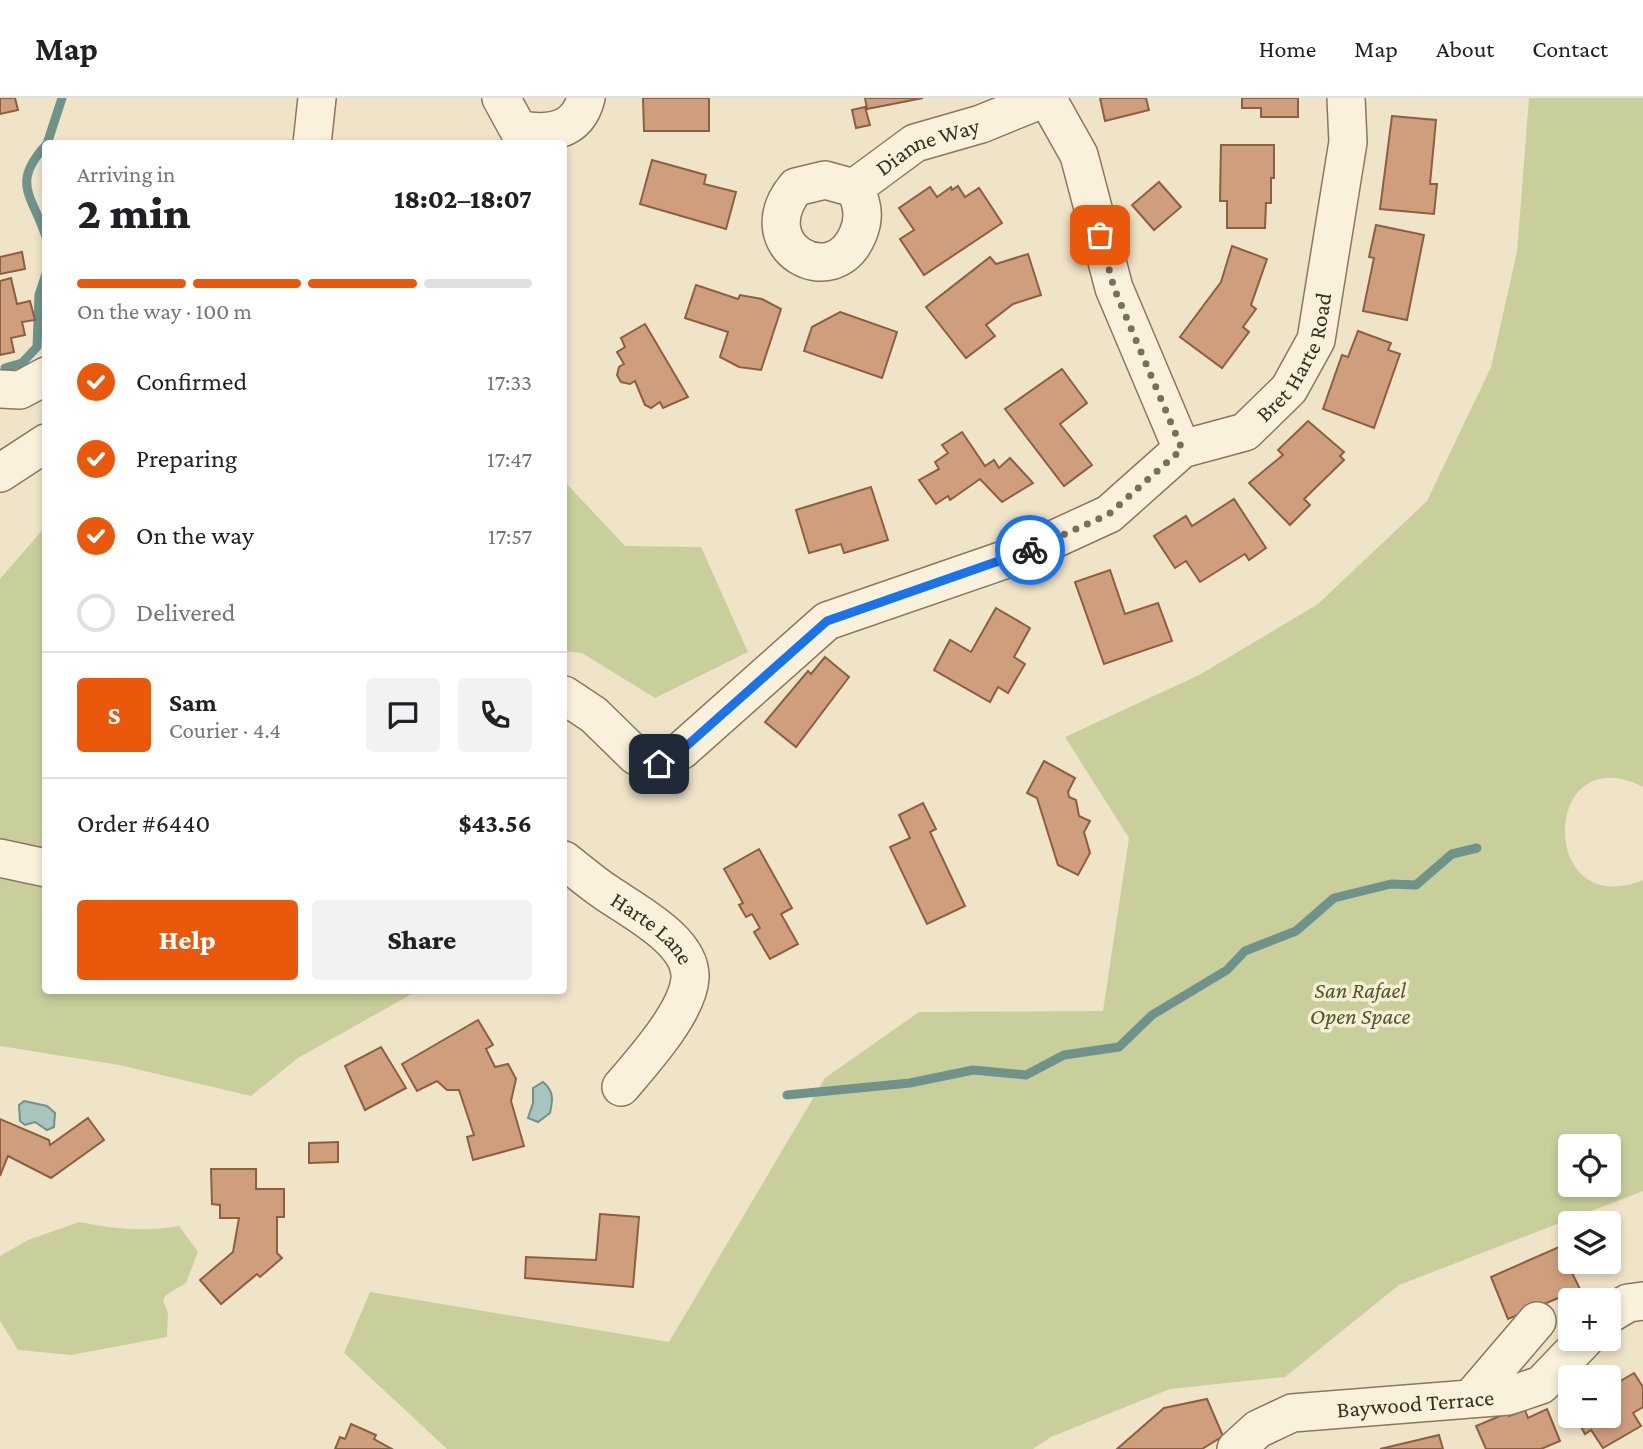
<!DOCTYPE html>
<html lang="en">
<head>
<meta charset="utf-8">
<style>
  :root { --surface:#fff; --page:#f2f2f2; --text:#202124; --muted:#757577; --line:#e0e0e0; --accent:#ea580c }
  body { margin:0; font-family:"Crimson Pro",serif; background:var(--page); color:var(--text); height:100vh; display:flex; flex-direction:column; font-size:26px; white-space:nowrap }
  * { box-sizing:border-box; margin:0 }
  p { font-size:23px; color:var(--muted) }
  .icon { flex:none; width:38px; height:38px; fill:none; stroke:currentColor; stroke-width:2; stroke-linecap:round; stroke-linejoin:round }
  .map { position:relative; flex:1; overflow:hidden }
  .side { position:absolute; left:42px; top:42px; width:525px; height:854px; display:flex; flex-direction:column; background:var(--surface); border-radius:7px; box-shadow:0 4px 10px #0003 }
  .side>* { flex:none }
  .tools { position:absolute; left:1558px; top:1036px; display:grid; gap:14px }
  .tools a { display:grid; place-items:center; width:63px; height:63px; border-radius:7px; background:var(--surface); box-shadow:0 4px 10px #0003; font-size:35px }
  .pin { position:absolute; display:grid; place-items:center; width:60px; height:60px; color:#fff; margin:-30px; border-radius:14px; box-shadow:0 4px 10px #0006 }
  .courier { position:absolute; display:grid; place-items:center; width:70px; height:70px; margin:-35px; border:5px solid #1a73e8; border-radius:50%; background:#fff; color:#222; box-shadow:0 2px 9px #0007 }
  .headline em { font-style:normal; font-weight:800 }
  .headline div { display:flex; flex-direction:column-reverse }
  .headline { display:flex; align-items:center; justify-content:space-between; height:119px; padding:0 35px }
  h1 { font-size:46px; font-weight:800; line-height:52px }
  .bar { display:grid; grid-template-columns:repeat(4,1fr); gap:10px 7px; align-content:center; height:84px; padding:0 35px }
  .bar i { height:9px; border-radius:5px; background:var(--line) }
  .bar .current { background:var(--accent) }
  .bar p { grid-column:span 4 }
  .line { display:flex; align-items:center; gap:18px; padding:0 35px; border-top:2px solid var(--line) }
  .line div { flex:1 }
  .round { display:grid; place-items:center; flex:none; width:74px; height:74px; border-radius:7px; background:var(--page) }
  ol { padding:0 35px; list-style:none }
  li { display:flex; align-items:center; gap:21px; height:77px }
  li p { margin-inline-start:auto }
  li .icon { padding:7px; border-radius:50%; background:var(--accent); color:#fff; stroke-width:4 }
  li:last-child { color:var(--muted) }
  li i { width:38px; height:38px; border:4px solid var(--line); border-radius:50% }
  .cta { display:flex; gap:14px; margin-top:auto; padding:14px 35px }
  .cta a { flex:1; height:80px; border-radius:7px; background:var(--accent); color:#fff; font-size:28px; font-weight:800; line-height:80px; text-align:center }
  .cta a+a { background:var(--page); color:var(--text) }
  header { display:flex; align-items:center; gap:42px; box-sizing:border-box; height:98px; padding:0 35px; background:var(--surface); border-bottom:2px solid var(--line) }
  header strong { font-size:33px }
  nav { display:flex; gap:38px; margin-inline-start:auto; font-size:24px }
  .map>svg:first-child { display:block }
  .green { fill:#c9cf9b; fill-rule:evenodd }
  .water { fill:#a9c4bc; stroke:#6f938a; stroke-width:2 }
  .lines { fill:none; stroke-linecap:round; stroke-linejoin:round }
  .stream { stroke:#6f938a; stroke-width:9 }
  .building { fill:#cf9f7d; stroke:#8d5f41; stroke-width:2 }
  .minor-casing { stroke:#8d765c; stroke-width:40 }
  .minor { stroke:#faf1dc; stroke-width:37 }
  .done { stroke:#7c6e5b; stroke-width:7; stroke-dasharray:0 12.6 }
  .route { stroke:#1a73e8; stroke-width:9 }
  .labels { text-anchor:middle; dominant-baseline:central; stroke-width:7; stroke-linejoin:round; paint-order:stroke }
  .street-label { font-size:23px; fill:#3d2e20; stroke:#f7eed8 }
  .park-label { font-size:23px; font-style:italic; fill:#4d5a26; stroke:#f7eed8 }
</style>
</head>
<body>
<header>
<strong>Map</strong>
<nav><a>Home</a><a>Map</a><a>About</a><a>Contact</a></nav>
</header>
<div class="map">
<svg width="1643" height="1351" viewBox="0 0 1643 1351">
  <rect width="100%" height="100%" fill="#f0e4c8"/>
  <g class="green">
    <path d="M1529,0H1643V689C1541,637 1537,825 1643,782V1093L1399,1187L1285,1279L1170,1291L1051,1339L1033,1351H447L344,1255L370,1194L669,1244L825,980L919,914L1103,913L1129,740L1065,639L1199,577L1318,506L1427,403L1491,269L1517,154ZM1570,1048H1608V1087H1570Z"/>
    <path d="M564,383L625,448L701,449L748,554L655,600L582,555L564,553Z"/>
    <path d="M45,429L46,892L417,893L298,960L251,998L119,967L0,948V481Z"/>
    <path d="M79,1124C114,1131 144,1134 179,1128L198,1154L186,1185L166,1197L163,1203L168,1215L167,1239L71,1257L18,1252L0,1223V1158L28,1142Z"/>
  </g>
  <g class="water">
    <path d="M543,984C554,993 553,1001 550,1015L538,1024L528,1020L533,1005V990Z"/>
    <path d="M24,1003L47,1008L55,1015L54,1029L47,1032L35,1024L25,1027L20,1023L19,1007Z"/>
  </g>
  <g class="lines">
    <g class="stream">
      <path d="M47,46L62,0"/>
      <path d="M46,47C10,86 33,98 46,139"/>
      <path d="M5,270L22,265L37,249L39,197L46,176"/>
      <path d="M787,997L910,985L973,972L1026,977L1064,957L1119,949L1152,917L1227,872L1245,853L1296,833L1334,800L1391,786L1416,787L1452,756L1477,750"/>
    </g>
  </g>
  <g class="building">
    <path d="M0,0H15L18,12L0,16Z"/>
    <path d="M643,0H709V33H644Z"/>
    <path d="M865,0H923L867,11Z"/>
    <path d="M1100,0H1146L1149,12L1105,23Z"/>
    <path d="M1242,0H1298V19H1261V10H1242Z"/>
    <path d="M865,9L870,27L856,30L852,12Z"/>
    <path d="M1392,18L1436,22L1430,86H1437L1434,116L1380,111Z"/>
    <path d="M1221,47H1274V80H1271V105H1266L1265,130H1227V103H1220Z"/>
    <path d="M652,62L706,77L704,86L736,94L726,131L640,106Z"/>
    <path d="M1159,84L1181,109L1154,132L1132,107Z"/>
    <path d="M958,88L965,99L979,90L1002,125L924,177L900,141L914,132L899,110L930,89L937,99L951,89L952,92Z"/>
    <path d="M1376,127L1424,137L1407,222L1363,213L1374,160L1369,159Z"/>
    <path d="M1232,148L1267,161L1251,207L1256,211L1243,229L1249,234L1222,270L1180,239L1221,184Z"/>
    <path d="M22,154L25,171L0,176V159Z"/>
    <path d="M1028,156L1041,197L1013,206L986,227L995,238L966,260L926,209L990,159L996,166Z"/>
    <path d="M11,180L17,206L30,203L35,222L22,224L25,237L11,240L14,254L0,257V183Z"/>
    <path d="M696,187L738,201L740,197L762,201L781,211L761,272L739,269L720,259L728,234L685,220Z"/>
    <path d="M840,214L897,234L882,280L804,253L812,229Z"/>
    <path d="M645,226L688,299L663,310L660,304L651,310L645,307L635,283L630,286L621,284L617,277L619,269L624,266L617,254L625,249L621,240Z"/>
    <path d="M1358,233L1391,245L1388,252L1400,256L1374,330L1323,311L1342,257L1348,259Z"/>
    <path d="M1062,271L1087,305L1060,326L1092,367L1064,388L1005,311Z"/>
    <path d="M1308,323L1344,354L1340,358L1344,362L1304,401L1310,407L1290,427L1249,385L1283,357L1278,352Z"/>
    <path d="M962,334L985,368L994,362L999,370L1010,360L1033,385L1002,404L980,381L950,402L948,398L936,406L919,382L939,371L935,364L948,355L942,347Z"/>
    <path d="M871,389L888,442L844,455L841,446L809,455L796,412Z"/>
    <path d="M1234,401L1266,450L1249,462L1245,456L1200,484L1186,463L1175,470L1154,438L1186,418L1192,428Z"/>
    <path d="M1110,472L1125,516L1158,505L1172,543L1104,566L1075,484Z"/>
    <path d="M996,510L1030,530L1014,559L1025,566L1008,595L998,589L990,604L934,572L950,542L971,554Z"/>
    <path d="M825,559L849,579L796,649L765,624L808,573L811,576Z"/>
    <path d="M1044,663L1075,680L1068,694L1069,699L1076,702L1079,718L1090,723L1084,734L1090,755L1078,777L1058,767L1037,700L1027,695Z"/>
    <path d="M923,705L936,731L930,734L965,808L927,826L890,749L910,740L899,717Z"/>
    <path d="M759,751L792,810L781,816L798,846L770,861L754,834L760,830L752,816L746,819L739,807L743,805L724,771Z"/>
    <path d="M478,922L493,947L486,951L495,969L508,966L516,981L511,1003L524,1048L473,1062L467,1039L474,1037L459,992H447L437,983L417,993L402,966Z"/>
    <path d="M381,949L406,990L365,1012L345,968Z"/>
    <path d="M88,1020L104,1042L51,1080L8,1058L0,1078V1021L49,1042L50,1047Z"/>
    <path d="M338,1044V1064L309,1065V1045Z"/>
    <path d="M211,1071H256V1091H284V1119H277V1155L282,1160L260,1179L257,1176L221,1206L200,1182L233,1154L239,1120H220V1107L212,1106Z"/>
    <path d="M600,1116L639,1119L633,1189L525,1180L526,1159L596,1162Z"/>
    <path d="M1559,1149L1580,1191L1508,1221L1491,1179Z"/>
    <path d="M1634,1275L1643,1289V1309L1633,1315L1641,1328L1603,1350L1591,1332L1585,1336L1575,1318H1608V1283L1614,1280L1617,1285Z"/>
    <path d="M1207,1301L1223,1338L1202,1351H1117L1164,1310Z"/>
    <path d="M1547,1311L1560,1343L1541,1351H1486L1476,1328L1507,1315L1509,1318L1525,1312L1528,1320Z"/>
    <path d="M351,1326L376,1337L374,1341L392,1351H335L340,1339L345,1341Z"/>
    <path d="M1439,1337L1443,1351H1380Z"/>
  </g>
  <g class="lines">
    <g class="minor-casing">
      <g id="minor">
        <path d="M501,0L518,31C547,37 577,35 586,0"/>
        <path d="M1047,0L1079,57L1114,190L1182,351"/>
        <path d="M312,46L317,0"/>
        <path d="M825,82L854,90C863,105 865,120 858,136C833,197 747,148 796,89Z"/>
        <path id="s1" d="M854,90L915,45L981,26L1045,0"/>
        <path d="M0,291L20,292L46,278"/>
        <path d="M0,375L46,345"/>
        <path id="s2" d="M564,597L594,617L636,658L659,666L682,652L827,523L1024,455L1109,416L1182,351L1245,334L1289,291L1316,242L1348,44L1346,0"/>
        <path d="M0,760L46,770"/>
        <path id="s3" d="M564,762C578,773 592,785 607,795C633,813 692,843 690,880C688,914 642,964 621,989"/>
        <path d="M1608,1217L1628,1205L1643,1203"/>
        <path d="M1472,1299L1537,1223"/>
        <path id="s4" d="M1236,1351L1258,1331L1292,1315L1508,1298L1541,1287L1585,1241"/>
      </g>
    </g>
    <use href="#minor" class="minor"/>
  </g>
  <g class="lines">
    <path class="done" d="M1030,452L1109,416L1182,351L1114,190L1100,137"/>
    <path class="route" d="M659,666L682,652L827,523L1030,452"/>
  </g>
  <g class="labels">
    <g class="street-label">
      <text stroke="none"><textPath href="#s1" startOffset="86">Dianne Way</textPath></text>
      <text stroke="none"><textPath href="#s2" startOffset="898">Bret Harte Road</textPath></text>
      <text stroke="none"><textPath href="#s3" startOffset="112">Harte Lane</textPath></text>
      <text stroke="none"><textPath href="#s4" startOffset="191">Baywood Terrace</textPath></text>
    </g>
    <g class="park-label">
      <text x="1360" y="892">San Rafael<tspan x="1360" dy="26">Open Space</tspan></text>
    </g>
  </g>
</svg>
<div class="tools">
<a><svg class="icon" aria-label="locate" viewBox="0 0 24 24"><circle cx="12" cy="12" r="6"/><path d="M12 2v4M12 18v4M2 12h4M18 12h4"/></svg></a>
<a><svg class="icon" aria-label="layers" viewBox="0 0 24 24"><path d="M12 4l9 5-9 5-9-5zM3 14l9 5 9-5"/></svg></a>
<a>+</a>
<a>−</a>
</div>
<div class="pin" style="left:1100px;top:137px;background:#ea580c"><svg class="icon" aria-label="bag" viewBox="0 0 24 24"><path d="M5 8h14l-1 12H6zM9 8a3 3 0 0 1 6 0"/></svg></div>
<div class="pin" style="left:659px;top:666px;background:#1f2937"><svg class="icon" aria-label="home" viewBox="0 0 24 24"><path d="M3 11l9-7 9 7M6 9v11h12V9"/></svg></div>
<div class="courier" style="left:1030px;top:452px"><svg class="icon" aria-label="bike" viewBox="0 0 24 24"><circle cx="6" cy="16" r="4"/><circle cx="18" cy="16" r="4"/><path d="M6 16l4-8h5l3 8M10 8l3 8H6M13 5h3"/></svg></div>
<section class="side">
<div class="headline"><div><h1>2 min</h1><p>Arriving in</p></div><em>18:02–18:07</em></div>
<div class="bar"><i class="current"></i><i class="current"></i><i class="current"></i><i></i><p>On the way · 100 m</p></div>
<ol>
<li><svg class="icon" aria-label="check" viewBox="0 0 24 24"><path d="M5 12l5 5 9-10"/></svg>Confirmed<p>17:33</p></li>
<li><svg class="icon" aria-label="check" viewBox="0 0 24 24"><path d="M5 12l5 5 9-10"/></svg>Preparing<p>17:47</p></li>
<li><svg class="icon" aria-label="check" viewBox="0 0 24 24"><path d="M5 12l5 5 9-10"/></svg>On the way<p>17:57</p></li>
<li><i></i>Delivered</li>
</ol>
<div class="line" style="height:126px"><b class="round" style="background:var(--accent);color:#fff">S</b><div><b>Sam</b><p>Courier · 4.4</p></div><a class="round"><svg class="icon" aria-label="chat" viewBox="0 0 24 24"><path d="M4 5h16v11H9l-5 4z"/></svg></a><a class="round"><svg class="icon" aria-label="phone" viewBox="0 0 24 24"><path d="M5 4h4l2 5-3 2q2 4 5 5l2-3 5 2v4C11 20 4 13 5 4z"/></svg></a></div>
<div class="line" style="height:91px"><div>Order #6440</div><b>$43.56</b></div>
<div class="cta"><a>Help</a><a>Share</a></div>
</section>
</div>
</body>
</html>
